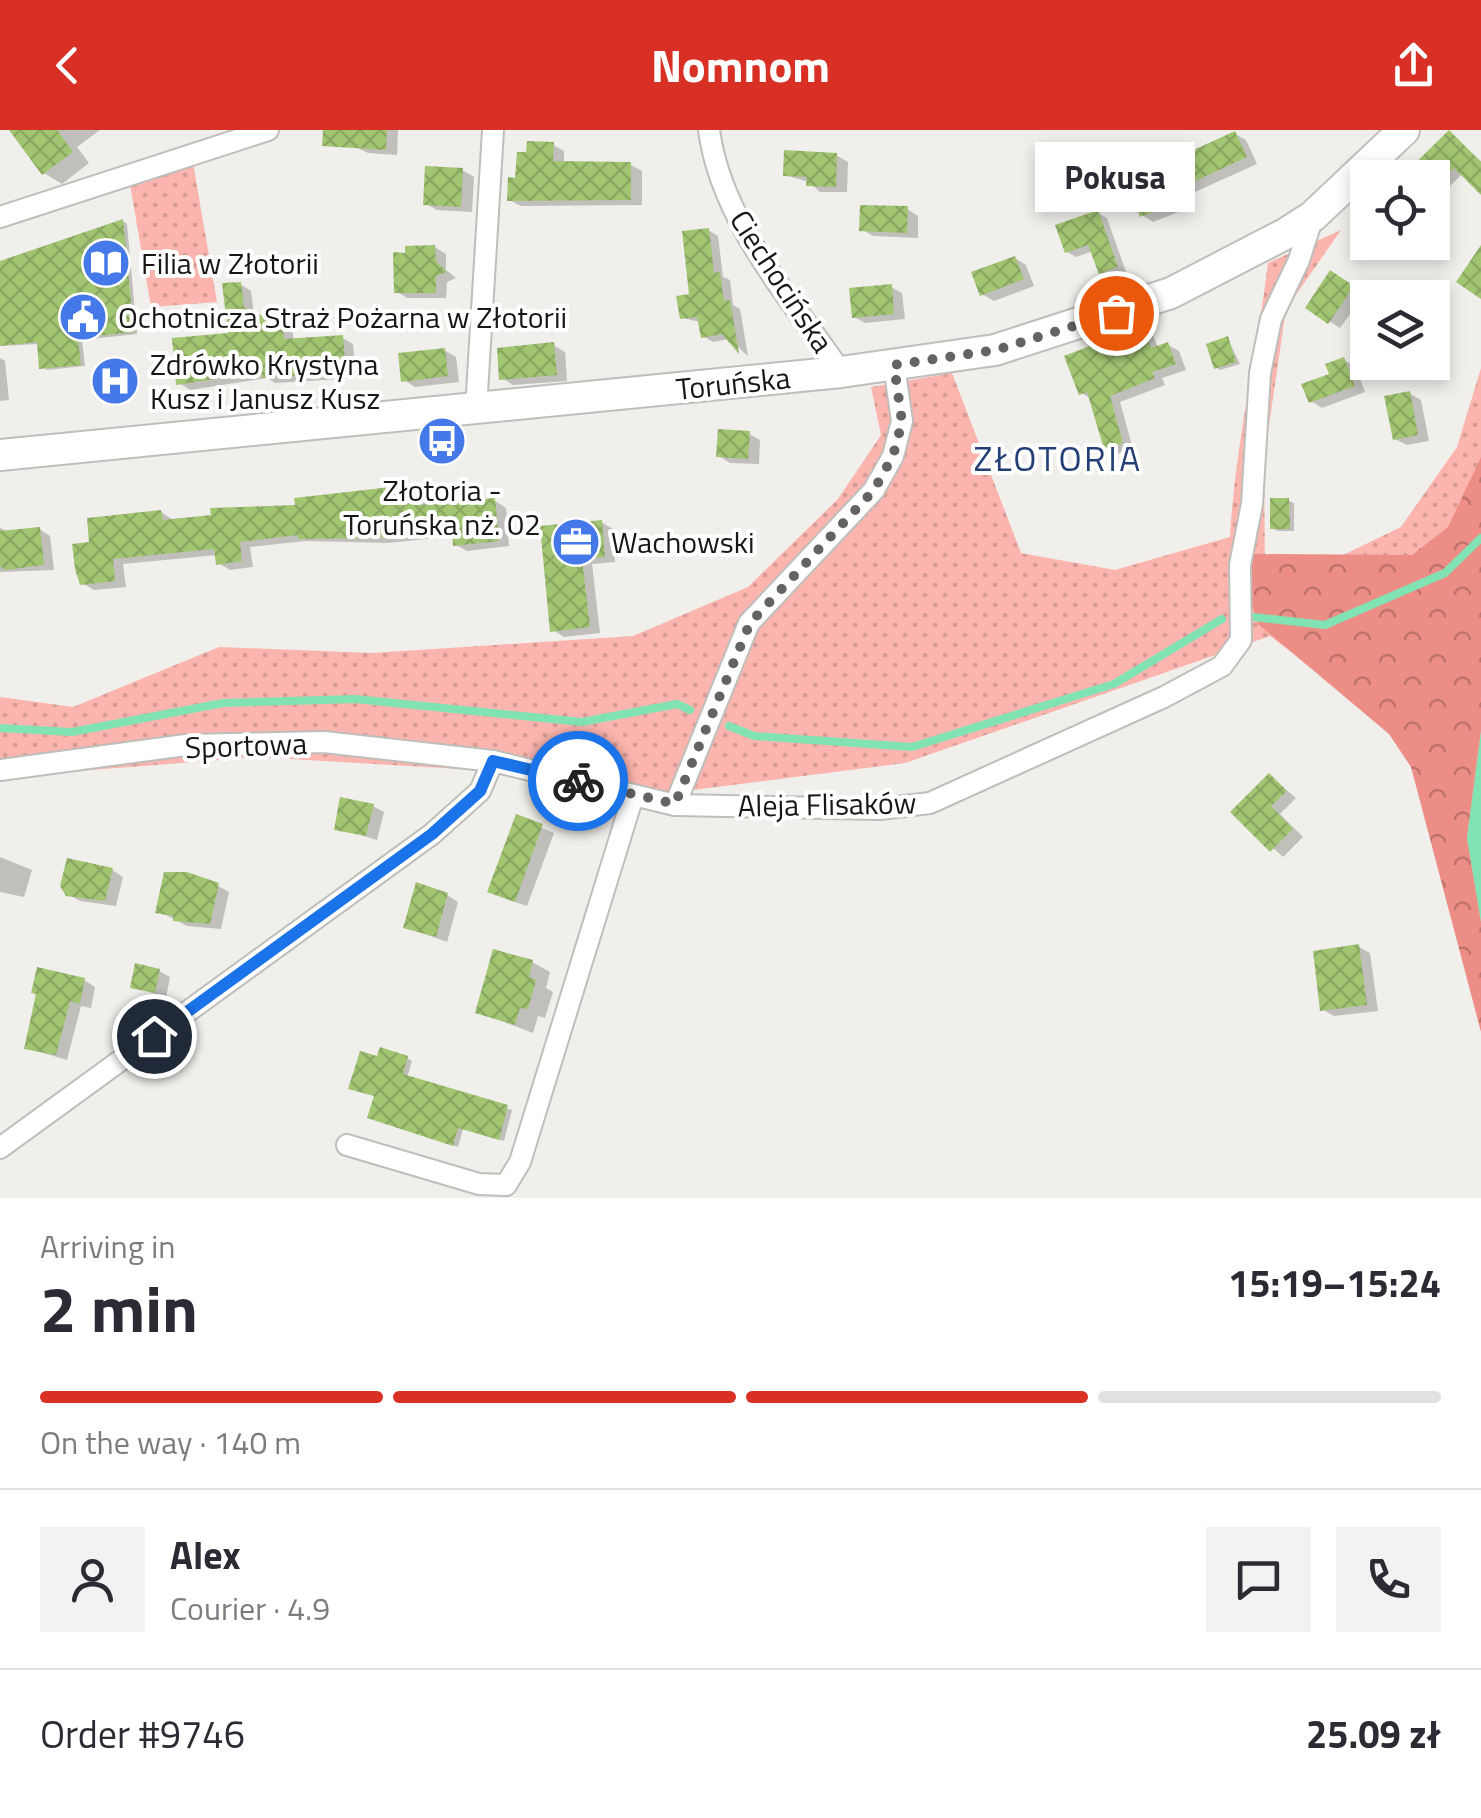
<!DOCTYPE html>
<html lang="en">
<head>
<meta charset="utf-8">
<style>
  :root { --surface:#fff; --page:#f2f2f3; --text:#2b2b33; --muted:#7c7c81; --line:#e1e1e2; --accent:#d93025 }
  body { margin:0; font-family:"Titillium Web",sans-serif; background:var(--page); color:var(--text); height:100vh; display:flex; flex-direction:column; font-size:38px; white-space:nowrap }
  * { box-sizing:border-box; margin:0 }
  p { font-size:32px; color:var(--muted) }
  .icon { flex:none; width:55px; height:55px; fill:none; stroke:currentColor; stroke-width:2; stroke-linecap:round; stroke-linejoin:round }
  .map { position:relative; height:1068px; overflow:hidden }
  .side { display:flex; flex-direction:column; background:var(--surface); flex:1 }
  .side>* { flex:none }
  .controls { position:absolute; left:1350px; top:30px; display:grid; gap:20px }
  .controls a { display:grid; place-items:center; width:100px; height:100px; border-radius:0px; background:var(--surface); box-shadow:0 5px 15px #0003; font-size:50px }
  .pin { position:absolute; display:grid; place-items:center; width:85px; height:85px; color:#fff; margin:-42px; border:5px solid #fff; border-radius:50%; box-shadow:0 2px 10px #0007 }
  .courier { position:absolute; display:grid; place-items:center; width:100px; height:100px; margin:-50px; border:8px solid #1a73e8; border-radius:50%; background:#fff; color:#222; box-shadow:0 2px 12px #0007 }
  .bubble { position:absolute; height:70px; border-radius:0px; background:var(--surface); box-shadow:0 5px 15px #0003; font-size:32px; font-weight:700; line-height:70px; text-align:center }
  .summary em { font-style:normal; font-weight:700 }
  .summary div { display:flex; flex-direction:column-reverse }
  .summary { display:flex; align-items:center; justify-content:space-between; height:170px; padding:0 40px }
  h1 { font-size:65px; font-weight:700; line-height:75px }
  .bar { display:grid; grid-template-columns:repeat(4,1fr); gap:15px 10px; align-content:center; height:120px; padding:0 40px }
  .bar i { height:12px; border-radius:8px; background:var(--line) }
  .bar .current { background:var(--accent) }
  .bar p { grid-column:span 4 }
  .line { display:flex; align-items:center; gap:25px; padding:0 40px; border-top:2px solid var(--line) }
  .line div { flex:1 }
  .round { display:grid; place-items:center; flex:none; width:105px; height:105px; border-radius:0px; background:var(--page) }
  header { display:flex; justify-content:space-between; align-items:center; height:130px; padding:0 40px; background:var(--accent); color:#fff; font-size:45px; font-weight:700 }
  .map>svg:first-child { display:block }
  .grass { fill:url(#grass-dots) }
  .forest { fill:url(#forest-crowns) }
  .water { fill:#81e3b3 }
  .shadow { fill:#0003 }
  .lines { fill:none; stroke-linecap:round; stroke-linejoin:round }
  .stream { stroke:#81e3b3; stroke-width:8 }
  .building { fill:url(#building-cross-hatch) }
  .street-casing { stroke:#bfbeba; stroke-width:24 }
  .secondary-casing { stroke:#bfbeba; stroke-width:34 }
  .street { stroke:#fff; stroke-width:20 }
  .secondary { stroke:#fff; stroke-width:30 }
  .done { stroke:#646361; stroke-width:10; stroke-dasharray:0 18 }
  .route { stroke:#1a73e8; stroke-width:12 }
  .labels { text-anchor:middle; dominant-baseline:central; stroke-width:8; stroke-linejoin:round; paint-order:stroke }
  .poi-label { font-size:30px; fill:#181716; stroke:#fff; text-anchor:start }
  .street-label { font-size:30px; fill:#181716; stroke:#fff }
  .quarter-label { font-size:35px; letter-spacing:2.5px; fill:#253f77; stroke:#fff }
</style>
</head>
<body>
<header><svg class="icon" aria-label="back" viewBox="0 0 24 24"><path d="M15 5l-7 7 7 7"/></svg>Nomnom<svg class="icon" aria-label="share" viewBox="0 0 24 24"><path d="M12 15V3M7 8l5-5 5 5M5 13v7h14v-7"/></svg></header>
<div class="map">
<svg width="1481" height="1068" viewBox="0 0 1481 1068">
  <defs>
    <pattern id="grass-dots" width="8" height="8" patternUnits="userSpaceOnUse" patternTransform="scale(2.5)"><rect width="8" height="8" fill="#fcb5ae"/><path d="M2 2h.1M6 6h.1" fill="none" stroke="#d79b95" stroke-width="1.8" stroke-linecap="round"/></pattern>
    <pattern id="forest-crowns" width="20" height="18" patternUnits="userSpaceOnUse" patternTransform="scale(2.5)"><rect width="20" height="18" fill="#ec8e86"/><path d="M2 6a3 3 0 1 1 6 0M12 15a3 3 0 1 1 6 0" fill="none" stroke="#be736d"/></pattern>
    <pattern id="building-cross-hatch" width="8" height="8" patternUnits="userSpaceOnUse" patternTransform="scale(2.5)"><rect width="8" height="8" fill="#a2c572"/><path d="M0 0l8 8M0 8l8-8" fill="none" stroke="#8ba862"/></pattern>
  </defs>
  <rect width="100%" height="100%" fill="#f0efeb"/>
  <g class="grass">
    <path d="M193,33L217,172L151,177L130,54Z"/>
    <path d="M1341,100L1286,179L1264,330L1265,445L1312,440L1401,397L1457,317L1481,238V877L1416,617L1270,506L905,633L669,663L529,633L476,640L257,627L66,642L0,632V567L73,577L219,517L372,523L633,506L748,457L838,369L881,305L871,257L952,243L1021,423L1115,440L1230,407C1235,315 1257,225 1268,133Z"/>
  </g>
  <path class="forest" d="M1481,327V601L1467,708L1481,792V902L1411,637L1389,604L1258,494L1244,452L1250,424L1412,425L1448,397Z"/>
  <path class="water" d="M1481,601V792L1467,708Z"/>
  <g class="shadow">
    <path d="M18,0H100L77,17L89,33L62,54L44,43Z"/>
    <path d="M357,0H398L397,25L368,23L356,17Z"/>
    <path d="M1448,2L1481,31V62L1463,43L1442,64L1432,59Z"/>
    <path d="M1235,4L1246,10L1257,34L1177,70L1181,81L1153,92L1142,85Z"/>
    <path d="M553,15L564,21V33L631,35L642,41V75L521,76L509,70L518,50Z"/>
    <path d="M836,25L848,32L847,62H820L809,52L785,45Z"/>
    <path d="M462,40L474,47L472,82L437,80L426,74Z"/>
    <path d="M907,79L918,86V108L873,106L861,99Z"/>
    <path d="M1098,83L1107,88L1126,142L1110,148L1101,143L1093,121L1076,127L1067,122Z"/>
    <path d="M123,91L127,94L137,204L82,210L85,236L47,240L42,237L39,214L0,216V177Z"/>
    <path d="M708,100L718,106L723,147L730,150L733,175L740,179L748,226L729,209L713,212L703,206L701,192L682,188Z"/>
    <path d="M435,117L446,124V140L456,148L447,152L446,168H407L396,161Z"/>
    <path d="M1015,128L1026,135L1034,156L994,171L982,164Z"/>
    <path d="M1342,150L1364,165L1340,198L1329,191Z"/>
    <path d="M240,154L251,161L254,184L293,203V211L343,208L353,214L356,248L275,253L267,248L190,260L179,253L230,206Z"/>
    <path d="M891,157L902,163L905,189L865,193L854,187Z"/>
    <path d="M1142,199L1153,205L1158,218L1168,215L1179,221L1186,240L1162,248L1165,255L1120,272L1133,319L1117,324L1106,317L1092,269L1081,263Z"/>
    <path d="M1228,209L1240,234L1220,240L1216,237Z"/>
    <path d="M553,215L565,222L567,251L513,255L502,248Z"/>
    <path d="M444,220L456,227L459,252L415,257L404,250Z"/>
    <path d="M0,228L5,231L9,270L0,271Z"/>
    <path d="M1344,230L1355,236L1365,262L1322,278L1311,271Z"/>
    <path d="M1409,263L1421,270L1429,311L1407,315L1395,309Z"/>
    <path d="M749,304L760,310L759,334L730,333L719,326Z"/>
    <path d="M417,356L429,363L430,377L495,371L506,378L509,416L467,421L456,415L455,406L388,413L306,411L250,417L253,437L230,440L218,433L217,425L123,434L126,457L94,460L82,453L92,414L161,382L172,389L298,378Z"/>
    <path d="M1289,371L1294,373V401H1277L1272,398Z"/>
    <path d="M601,392L613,399L615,432L592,434L600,503L564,507L553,500L542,398Z"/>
    <path d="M0,398L9,402L39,399L50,406L54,440L0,442Z"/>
    <path d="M1270,646L1296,668L1280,684L1303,707L1283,727L1234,682Z"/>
    <path d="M373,676L384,682L377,710L337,698Z"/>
    <path d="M518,688L554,703L527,776L501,767Z"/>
    <path d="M0,727L32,740L24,767L0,762Z"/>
    <path d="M112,740L123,747L116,776L80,771L68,764Z"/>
    <path d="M218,756L229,762L221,799L187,796L158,781Z"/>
    <path d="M447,765L458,772L447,812L406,797Z"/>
    <path d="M1359,817L1370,823L1378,881L1334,886L1323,880Z"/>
    <path d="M532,832L550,842L546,858L553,862L545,888L538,886L533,903L478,882Z"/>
    <path d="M159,841L170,847L166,868L133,856Z"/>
    <path d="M84,850L95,857L91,878L81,876L67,930L26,918Z"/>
    <path d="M407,928L412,931L407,948L512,980L504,1011L463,999L458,1017L375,989L379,929Z"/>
  </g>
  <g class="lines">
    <g class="stream">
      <path d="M1253,487L1325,495L1445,443L1481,408"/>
      <path d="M729,596L754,606L912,617L1114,554L1222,489"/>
      <path d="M0,598L72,602L223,573L355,569L582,592L677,574L690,580"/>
    </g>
  </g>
  <g class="building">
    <path d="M9,0H57L73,22L42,45Z"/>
    <path d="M323,0H387L386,20L322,16Z"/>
    <path d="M1449,0L1481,32V65L1454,38L1444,48H1400Z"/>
    <path d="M1235,1L1247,27L1167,64L1171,75L1140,87L1129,58L1192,33L1187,23Z"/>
    <path d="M527,11L554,12L553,31L631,32V70L507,71L508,47L515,48L517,22H526Z"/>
    <path d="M784,20L837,23L836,57L806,56L807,47L783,46Z"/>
    <path d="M425,36L463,38L461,77L423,75Z"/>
    <path d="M860,75L908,76L907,103L859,101Z"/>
    <path d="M1098,80L1118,137L1099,144L1088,115L1065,123L1055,95Z"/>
    <path d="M123,89L134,202L78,208L81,235L39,239L37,212L0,216V131Z"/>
    <path d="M709,98L714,143L720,142L724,171L730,170L739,224L722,204L701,208L697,187L680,189L676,166L689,164L682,101Z"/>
    <path d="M435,115L436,131L447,142L436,146V163H394L393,122L405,123V116Z"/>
    <path d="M1481,115V169L1456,152Z"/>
    <path d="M1015,126L1024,149L980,166L971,142Z"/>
    <path d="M1330,140L1354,156L1328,194L1305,178Z"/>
    <path d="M241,152L244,177L282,195L284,209L343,205L346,243L262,248L261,242L176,255L172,208L228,203L222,153Z"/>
    <path d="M892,154L894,184L852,188L849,158Z"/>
    <path d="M1142,196L1151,218L1168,212L1176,234L1152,242L1155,248L1110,266L1123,313L1104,319L1087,262L1079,265L1064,226Z"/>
    <path d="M1228,206L1236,232L1214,239L1206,214Z"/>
    <path d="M554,212L557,245L499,250L497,218Z"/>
    <path d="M445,218L448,246L401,252L398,223Z"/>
    <path d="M1344,227L1355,256L1309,273L1301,254L1329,244L1325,234Z"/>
    <path d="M1410,261L1418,305L1393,310L1384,266Z"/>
    <path d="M718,299L750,301L748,329L716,327Z"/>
    <path d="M418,354L420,375L495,368L499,411L453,416L452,400L375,408L298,409V405L240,412L242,431L216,435L214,419L113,429L115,451L80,455L75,439L72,414L89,412L87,388L161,380L163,390L211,385L210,378L295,375L294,368Z"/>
    <path d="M1270,368H1289L1290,399H1270Z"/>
    <path d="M602,390L605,427L582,429L590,497L550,502L540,396Z"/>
    <path d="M40,397L44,435L5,440L0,436V401Z"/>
    <path d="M1269,643L1287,661L1271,676L1293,699L1270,722L1230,682Z"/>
    <path d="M340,667L374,674L366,706L334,700Z"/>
    <path d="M516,684L543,694L515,772L487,762Z"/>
    <path d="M67,728L113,738L105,771L66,766L60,756Z"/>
    <path d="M164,742H187L219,753L210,794L173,791V786L155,783Z"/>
    <path d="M416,752L448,763L436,807L403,798Z"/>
    <path d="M1359,814L1367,875L1320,881L1313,821Z"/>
    <path d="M493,819L533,830L529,847L536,850L528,879L520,878L515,895L475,883Z"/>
    <path d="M135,833L160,839L155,863L130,858Z"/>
    <path d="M37,837L85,848L80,874L70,871L56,925L24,919L36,864L31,863Z"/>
    <path d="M380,917L408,926L403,944L508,975L499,1010L458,998L453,1016L367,988L374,966L348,959L360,921L377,926Z"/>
  </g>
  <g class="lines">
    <g class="street-casing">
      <g id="street">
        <path d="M709,0C721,91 791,169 841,242"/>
        <path d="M0,87L268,0"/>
        <path d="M476,279L493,0"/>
        <path d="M0,640L186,615L324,612L493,631L675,675L880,679L930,673L1164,567L1222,536L1241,510L1240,435L1252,374L1260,243L1271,189L1299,130L1313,86"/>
        <path d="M675,675L749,493L874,360L893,326L902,291L894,235"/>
        <path d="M347,1015L479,1054L506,1055L520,1032L633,666"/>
        <path d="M0,1018L432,704L480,661L493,631"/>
      </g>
    </g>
    <g class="secondary-casing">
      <path id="secondary" d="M0,325L841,242L995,220L1171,163L1285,104L1313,86L1404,0"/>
    </g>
    <use href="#street" class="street"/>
    <use href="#secondary" class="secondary"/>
  </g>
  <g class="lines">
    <path class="done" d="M578,651L675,674L750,493L874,360L893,326L902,292L894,235L996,220L1116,183"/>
    <path class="route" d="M154,906L432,704L480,661L493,631L578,651"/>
  </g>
  <defs>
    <g id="library-disc" transform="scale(2.5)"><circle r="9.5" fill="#4578e9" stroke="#fff"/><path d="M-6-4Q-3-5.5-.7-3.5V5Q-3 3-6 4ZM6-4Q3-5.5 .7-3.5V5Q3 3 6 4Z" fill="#fff"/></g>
    <g id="civic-disc" transform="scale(2.5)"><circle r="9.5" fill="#4578e9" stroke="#fff"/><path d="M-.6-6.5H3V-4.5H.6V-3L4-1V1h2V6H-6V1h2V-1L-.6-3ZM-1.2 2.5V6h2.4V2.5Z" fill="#fff"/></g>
    <g id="hospital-disc" transform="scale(2.5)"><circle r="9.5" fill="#4578e9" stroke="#fff"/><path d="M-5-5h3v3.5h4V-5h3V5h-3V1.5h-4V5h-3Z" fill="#fff"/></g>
    <g id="bus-disc" transform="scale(2.5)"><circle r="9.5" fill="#4578e9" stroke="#fff"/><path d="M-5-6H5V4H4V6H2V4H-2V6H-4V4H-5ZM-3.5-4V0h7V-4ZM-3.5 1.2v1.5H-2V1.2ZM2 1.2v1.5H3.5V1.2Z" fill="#fff"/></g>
    <g id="office-disc" transform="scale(2.5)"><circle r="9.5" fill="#4578e9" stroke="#fff"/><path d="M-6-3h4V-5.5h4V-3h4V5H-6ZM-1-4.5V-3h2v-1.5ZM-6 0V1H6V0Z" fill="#fff"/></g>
  </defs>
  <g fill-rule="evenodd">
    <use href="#library-disc" x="106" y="133"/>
    <use href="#civic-disc" x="83" y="187"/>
    <use href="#hospital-disc" x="115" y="251"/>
    <use href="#bus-disc" x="442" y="311"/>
    <use href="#office-disc" x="576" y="412"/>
  </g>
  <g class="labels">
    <g class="poi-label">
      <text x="141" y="133">Filia w Złotorii</text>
      <text x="118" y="187">Ochotnicza Straż Pożarna w Złotorii</text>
      <text x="150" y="234">Zdrówko Krystyna<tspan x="150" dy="34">Kusz i Janusz Kusz</tspan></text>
      <text x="442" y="360" text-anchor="middle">Złotoria -<tspan x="442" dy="34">Toruńska nż. 02</tspan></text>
      <text x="611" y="412">Wachowski</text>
    </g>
    <g class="street-label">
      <text transform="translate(782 151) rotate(57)">Ciechocińska</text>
      <text transform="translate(733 253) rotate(-6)">Toruńska</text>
      <text transform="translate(246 615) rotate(-2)">Sportowa</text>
      <text transform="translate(827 674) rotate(-1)">Aleja Flisaków</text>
    </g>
    <g class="quarter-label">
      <text x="1058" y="328">ZŁOTORIA</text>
    </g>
  </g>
</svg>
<div class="controls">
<a><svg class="icon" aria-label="locate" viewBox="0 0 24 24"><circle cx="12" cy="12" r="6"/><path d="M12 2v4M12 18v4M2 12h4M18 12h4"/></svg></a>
<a><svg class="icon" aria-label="layers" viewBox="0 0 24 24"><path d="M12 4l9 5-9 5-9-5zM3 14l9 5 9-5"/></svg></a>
</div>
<div class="pin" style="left:1116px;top:183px;background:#ea580c"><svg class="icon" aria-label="bag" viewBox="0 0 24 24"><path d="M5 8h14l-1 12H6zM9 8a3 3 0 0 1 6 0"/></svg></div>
<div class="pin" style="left:154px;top:906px;background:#1f2937"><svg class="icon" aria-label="home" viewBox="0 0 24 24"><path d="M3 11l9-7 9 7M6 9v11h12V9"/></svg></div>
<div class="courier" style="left:578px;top:651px"><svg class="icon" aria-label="bike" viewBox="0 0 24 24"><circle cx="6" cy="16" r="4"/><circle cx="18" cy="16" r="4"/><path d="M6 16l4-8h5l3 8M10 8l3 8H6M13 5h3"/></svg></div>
<div class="bubble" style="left:1035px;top:12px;width:160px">Pokusa</div>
</div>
<section class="side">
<div class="summary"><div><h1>2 min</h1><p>Arriving in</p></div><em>15:19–15:24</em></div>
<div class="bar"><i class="current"></i><i class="current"></i><i class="current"></i><i></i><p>On the way · 140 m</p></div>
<div class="line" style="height:180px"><a class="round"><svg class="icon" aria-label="person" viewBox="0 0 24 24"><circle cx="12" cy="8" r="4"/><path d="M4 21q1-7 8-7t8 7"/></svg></a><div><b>Alex</b><p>Courier · 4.9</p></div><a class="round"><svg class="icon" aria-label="chat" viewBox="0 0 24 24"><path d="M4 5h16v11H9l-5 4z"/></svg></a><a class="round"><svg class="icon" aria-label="phone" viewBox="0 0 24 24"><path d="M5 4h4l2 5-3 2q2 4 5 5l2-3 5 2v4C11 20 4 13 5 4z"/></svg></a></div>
<div class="line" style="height:130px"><div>Order #9746</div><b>25.09 zł</b></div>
</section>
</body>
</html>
